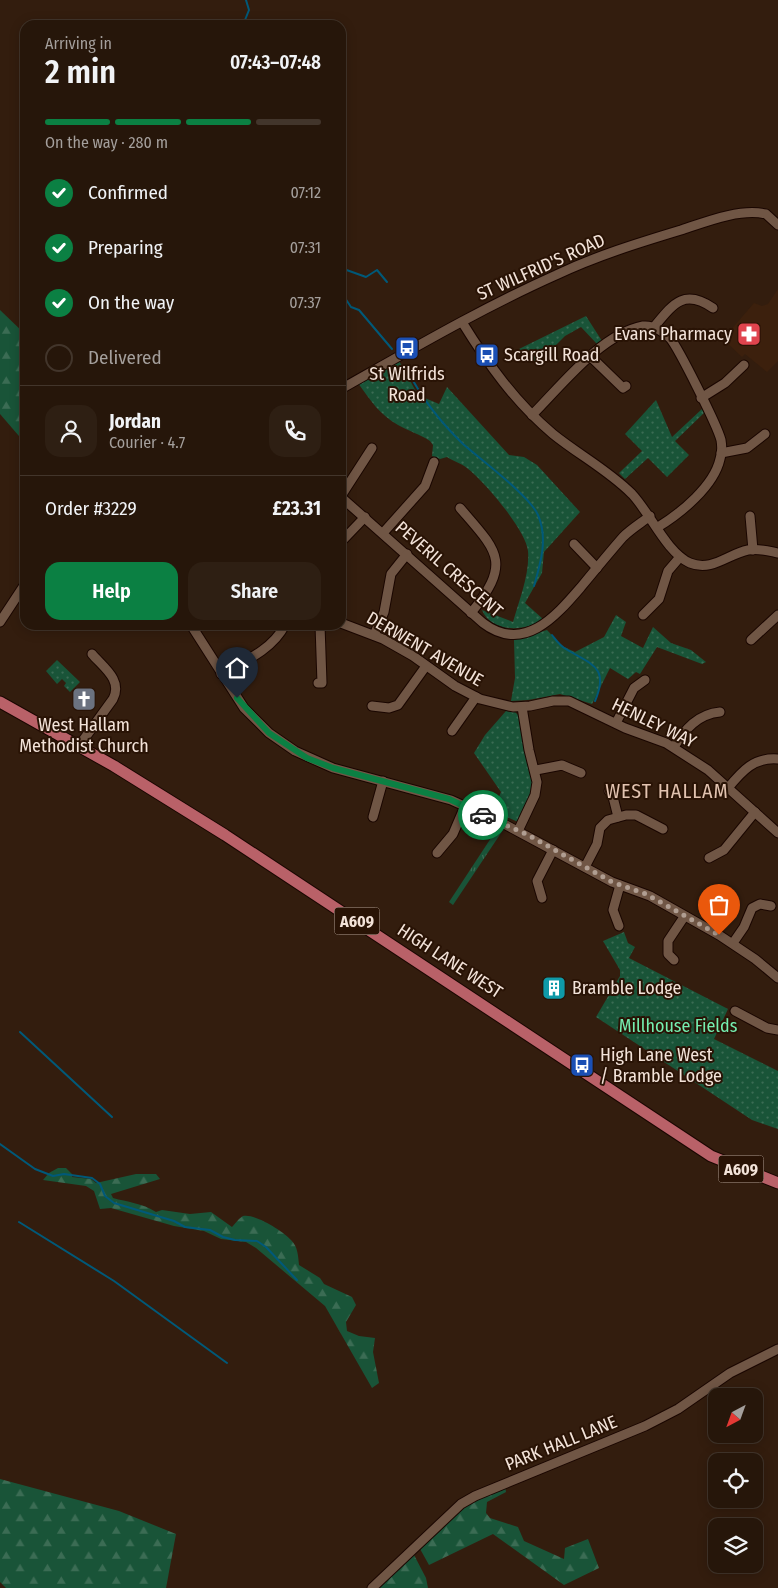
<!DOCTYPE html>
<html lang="en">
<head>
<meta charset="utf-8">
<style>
  :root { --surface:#26160a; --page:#2e1f13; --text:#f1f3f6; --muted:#a49f9c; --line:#42352b; --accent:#0b8043 }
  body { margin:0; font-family:"Fira Sans Condensed",sans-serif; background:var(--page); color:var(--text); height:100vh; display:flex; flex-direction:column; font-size:19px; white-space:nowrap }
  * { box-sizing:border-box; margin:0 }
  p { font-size:16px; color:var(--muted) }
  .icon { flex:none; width:28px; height:28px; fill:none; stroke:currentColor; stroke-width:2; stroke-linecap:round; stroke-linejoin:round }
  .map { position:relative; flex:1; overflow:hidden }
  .sheet { position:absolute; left:20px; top:20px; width:326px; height:610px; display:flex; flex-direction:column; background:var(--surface); border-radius:15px; box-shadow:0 2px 12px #0003,0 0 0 1px var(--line) }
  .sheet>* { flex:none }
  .needle { width:32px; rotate:221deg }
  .buttons { position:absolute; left:708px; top:1388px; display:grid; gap:10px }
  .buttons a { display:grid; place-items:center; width:55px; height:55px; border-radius:10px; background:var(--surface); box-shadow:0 2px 12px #0003,0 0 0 1px var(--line); font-size:25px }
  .pin { position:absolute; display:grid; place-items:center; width:42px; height:42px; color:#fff; margin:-51px -21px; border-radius:50% 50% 50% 0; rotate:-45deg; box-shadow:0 0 5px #0007 }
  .pin .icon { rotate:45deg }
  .courier { position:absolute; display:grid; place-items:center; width:50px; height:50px; margin:-25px; border:4px solid #0b8043; border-radius:50%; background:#fff; color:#222; box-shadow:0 1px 6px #0007 }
  .overview em { font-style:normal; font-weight:600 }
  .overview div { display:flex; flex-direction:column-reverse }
  .overview { display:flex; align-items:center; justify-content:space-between; height:85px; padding:0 25px }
  h1 { font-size:32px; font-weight:600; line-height:38px }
  .bar { display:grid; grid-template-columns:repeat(4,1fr); gap:8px 5px; align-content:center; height:60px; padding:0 25px }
  .bar i { height:6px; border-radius:4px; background:var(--line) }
  .bar .on { background:var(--accent) }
  .bar p { grid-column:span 4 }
  .line { display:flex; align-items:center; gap:12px; padding:0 25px; border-top:1px solid var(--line) }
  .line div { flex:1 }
  .round { display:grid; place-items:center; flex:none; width:52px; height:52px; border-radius:15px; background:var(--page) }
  ol { padding:0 25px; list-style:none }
  li { display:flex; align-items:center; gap:15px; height:55px }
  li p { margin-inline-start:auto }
  li .icon { padding:5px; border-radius:50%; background:var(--accent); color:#fff; stroke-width:4 }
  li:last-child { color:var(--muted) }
  li i { width:28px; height:28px; border:2px solid var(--line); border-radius:50% }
  .action { display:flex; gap:10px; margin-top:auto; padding:10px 25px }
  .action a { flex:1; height:58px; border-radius:15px; background:var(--accent); color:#fff; font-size:20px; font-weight:600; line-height:58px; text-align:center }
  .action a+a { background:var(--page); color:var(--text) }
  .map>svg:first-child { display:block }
  .built { fill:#3c200d }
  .grass { fill:url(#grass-tufts) }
  .forest { fill:url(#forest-firs) }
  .park { fill:url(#park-dots) }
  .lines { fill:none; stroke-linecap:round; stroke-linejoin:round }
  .stream { stroke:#005979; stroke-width:2 }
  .minor-casing { stroke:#1a0600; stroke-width:11 }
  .major-casing { stroke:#1a0600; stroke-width:13 }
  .minor { stroke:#705645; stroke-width:9 }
  .major { stroke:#b96168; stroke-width:11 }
  .done { stroke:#b09e92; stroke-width:5; stroke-dasharray:0 9 }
  .route { stroke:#0b8043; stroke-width:6 }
  .labels { text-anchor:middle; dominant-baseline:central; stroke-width:4; stroke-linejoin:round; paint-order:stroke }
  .shield { fill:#291305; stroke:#b6a599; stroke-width:1 }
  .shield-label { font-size:16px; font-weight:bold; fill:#f3e3d9 }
  .street-label { font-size:18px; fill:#f3e3d9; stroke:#291305 }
  .poi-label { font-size:18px; fill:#f3e3d9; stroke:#291305; text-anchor:start }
  .park-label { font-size:18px; fill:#75eeb0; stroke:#291305 }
  .quarter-label { font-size:20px; letter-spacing:1px; fill:#e2c3b0; stroke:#291305 }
</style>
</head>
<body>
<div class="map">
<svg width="778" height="1588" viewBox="0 0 778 1588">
  <defs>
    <pattern id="grass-tufts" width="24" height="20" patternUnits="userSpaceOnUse" patternTransform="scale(1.25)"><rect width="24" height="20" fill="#195438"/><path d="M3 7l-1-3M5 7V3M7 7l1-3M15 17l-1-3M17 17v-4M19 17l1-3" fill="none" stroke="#3b6c54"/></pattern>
    <pattern id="forest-firs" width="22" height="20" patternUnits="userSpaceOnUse" patternTransform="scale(1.25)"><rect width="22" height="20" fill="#195438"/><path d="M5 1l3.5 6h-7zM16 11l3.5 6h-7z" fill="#3b6c54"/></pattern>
    <pattern id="park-dots" width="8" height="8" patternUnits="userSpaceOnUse" patternTransform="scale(1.25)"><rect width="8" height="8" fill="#195438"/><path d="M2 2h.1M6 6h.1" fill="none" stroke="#3b6c54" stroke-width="1.8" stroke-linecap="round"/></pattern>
  </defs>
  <rect width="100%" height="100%" fill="#331d0e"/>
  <path class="built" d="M778,289V361L767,372L745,354L742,357L723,339L754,303L762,306L768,304Z"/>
  <path class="grass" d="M496,826L503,830L453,905L449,902L491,838Z"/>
  <g class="forest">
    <path d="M0,310L25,334V443L0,414Z"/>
    <path d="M58,1168H66L72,1174V1177L91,1179L96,1183L136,1174H156L160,1179L111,1194L113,1198C127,1202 142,1203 156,1212L162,1210L190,1214L211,1212L232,1227C235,1224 239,1218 243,1216C254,1213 283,1231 291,1240C298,1247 298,1256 299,1265L320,1278L324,1284L352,1297L356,1305L346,1322L347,1331L359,1336L375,1338L373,1352L379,1383L372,1388L325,1306L256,1248L246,1242L221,1239L204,1231L174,1226L111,1208L100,1209L94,1191L86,1186L43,1180L49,1173Z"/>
    <path d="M0,1479L119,1511L176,1534L166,1588H6L0,1582Z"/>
    <path d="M505,1486L506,1492L487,1502L486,1513L490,1518L518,1527L524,1541L564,1559L565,1548L588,1539L599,1568L564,1585L493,1534L429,1565L419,1547L461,1506Z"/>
    <path d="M413,1553L426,1578L428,1588H377Z"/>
  </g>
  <g class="park">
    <path d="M586,316L602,341L597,344L581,327L565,336L537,364L519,349Z"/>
    <path d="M399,361L418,395L439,404L447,387L509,455L524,457L537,465L580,512L544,552L542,573L525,603L543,619C526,632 491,633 482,610L513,622C519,601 530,573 528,551C526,530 484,481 467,468C461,463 453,461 447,457L440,459L432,456L433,445L430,441C420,434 408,431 398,425C380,415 370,400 358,383Z"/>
    <path d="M656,400L672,437L702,409L704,413L675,441L689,455L667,477L648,458L625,479L619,473L642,451L625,434Z"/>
    <path d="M616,615L626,622L621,636L643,648L653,627L671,643L691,650L706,662L702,664L657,647L640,674L636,672L628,679L610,668L592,704L560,694L528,700L511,701L515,678L514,640L547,630L562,646L575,652L604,637Z"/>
    <path d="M57,660L80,682L70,692L64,686L66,683L62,679L57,684L46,671Z"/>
    <path d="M506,711L515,712L519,716L524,750L533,781L531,793L518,822L493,811L501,792L474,753L485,735Z"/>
    <path d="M624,932L628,943L635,947L629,958L728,1009L714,1039L778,1071V1129L752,1120L596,1017L620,976V970L603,941Z"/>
  </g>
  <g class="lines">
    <g class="stream">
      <path d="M243,25L249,10L246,0"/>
      <path d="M341,268L366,277L377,270L387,282"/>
      <path d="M341,292L351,307L359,310L392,349"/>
      <path d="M406,368C421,397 439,421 463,444C480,459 530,496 538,515C548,538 541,562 534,586"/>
      <path d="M552,635C556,640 560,646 566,649C590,664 610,666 595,701"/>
      <path d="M20,1032L112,1117"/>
      <path d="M0,1144L35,1169L53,1176L64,1174L92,1178L100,1184L105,1196L114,1203L174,1221L185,1227L210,1230L223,1237L235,1240L257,1241L266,1247L297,1280"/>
      <path d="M19,1222L114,1281L227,1363"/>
    </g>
    <g class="minor-casing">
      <g id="minor">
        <path d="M462,322C488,364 515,402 553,434C579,455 608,470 632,494C650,513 667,553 690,563C712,572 728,554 748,550C758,548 768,551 778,553"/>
        <path d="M654,327C673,304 684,288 713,308"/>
        <path d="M590,356L623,388L626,386"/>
        <path d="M341,389C412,349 482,308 556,275C596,256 638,243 681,230C705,222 740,208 766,214L778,225"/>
        <path d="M701,398L725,383L744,365"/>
        <path d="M532,415C561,386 601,334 643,326C654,325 662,331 670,338C679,349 717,425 721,440C722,446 722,453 720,459C714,486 681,513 658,527"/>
        <path d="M721,453L747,448L765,434"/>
        <path d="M341,496L372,448"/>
        <path d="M341,497L483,623C524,654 556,616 581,587C595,570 609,553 623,537C631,529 641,523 650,516"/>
        <path d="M460,508C498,552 512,562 471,613"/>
        <path d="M750,516L753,550"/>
        <path d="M383,533L425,486L434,462"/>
        <path d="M341,542L365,517"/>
        <path d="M574,544L597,568"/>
        <path d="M643,615L659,599L668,571L680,557"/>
        <path d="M0,622L25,584"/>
        <path d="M341,623L383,639L413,656L455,686L480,699L513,707L530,706L553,701H569L625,728L666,743L708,770L778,833"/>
        <path d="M191,625L244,708L269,733L295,751L333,768L451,800L506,825L612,882L650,896L719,935L755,959L778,978"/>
        <path d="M374,635L384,612L391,574L407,554"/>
        <path d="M751,640L778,615"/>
        <path d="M221,674C245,661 272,650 285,625"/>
        <path d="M318,683H322L320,625"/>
        <path d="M372,706L389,708L398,705L426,666"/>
        <path d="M616,723L634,688L645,680"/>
        <path d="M452,731L476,697"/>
        <path d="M79,746L113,699C123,680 103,667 92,654"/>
        <path d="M674,747C685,729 698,714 720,712"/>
        <path d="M536,770L562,765L581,773"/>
        <path d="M728,788C742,771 754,757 778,759"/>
        <path d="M609,791L612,793L618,817"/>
        <path d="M373,817L383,781"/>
        <path d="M518,831L535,795L537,782L529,750L522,707"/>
        <path d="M437,853L453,834L465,806"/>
        <path d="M709,858L724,850L755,812"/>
        <path d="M585,867L597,844L600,828L608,820L626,815H636L663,829"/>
        <path d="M542,898L537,881L553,850"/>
        <path d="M619,926L613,910L620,885"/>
        <path d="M733,943L744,927L752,908L760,904L771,906"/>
        <path d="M674,960L668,954V941L684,917"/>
        <path d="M735,1011L767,1028L778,1030"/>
        <path d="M372,1588L461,1504L475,1496L645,1426L678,1409L730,1373L778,1349"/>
      </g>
    </g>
    <g class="major-casing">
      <path id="major" d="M0,702L114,766L225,835L711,1156L778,1183"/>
    </g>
    <use href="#minor" class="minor"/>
    <use href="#major" class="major"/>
  </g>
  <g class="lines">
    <path class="done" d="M483,815L528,835L612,882L646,894L719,935"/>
    <path class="route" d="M237,698L269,733L307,758L333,768L449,799L483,815"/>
  </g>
  <defs>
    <g id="pharmacy-square" transform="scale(1.25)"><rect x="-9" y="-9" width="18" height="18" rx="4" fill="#e0444e" stroke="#291305"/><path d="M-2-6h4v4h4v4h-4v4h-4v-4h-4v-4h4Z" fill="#fff"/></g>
    <g id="bus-square" transform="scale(1.25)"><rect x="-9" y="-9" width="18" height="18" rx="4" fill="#1a4fb4" stroke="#291305"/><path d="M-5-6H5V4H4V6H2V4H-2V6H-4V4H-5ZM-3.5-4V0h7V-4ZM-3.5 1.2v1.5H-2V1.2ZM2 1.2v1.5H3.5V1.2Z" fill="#fff"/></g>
    <g id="church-square" transform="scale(1.25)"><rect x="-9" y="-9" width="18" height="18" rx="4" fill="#6b7280" stroke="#291305"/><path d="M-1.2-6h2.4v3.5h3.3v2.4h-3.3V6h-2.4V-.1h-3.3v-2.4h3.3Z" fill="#fff"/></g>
    <g id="building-square" transform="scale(1.25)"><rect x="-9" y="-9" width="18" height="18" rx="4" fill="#0f9aa8" stroke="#291305"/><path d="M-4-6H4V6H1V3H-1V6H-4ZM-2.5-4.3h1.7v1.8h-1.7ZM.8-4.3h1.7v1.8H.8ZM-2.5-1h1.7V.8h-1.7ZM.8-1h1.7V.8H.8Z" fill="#fff"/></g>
  </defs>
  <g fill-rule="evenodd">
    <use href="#pharmacy-square" x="749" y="334"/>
    <use href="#bus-square" x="407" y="348"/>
    <use href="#bus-square" x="487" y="355"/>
    <use href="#church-square" x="84" y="699"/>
    <use href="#building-square" x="554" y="988"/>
    <use href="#bus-square" x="582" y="1065"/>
  </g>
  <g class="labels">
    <g class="shield">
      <rect x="334.5" y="907.5" width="45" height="27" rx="4"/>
      <rect x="718.5" y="1155.5" width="45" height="27" rx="4"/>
    </g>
    <g class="shield-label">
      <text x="357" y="921">A609</text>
      <text x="741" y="1169">A609</text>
    </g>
    <g class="street-label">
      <text transform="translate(541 267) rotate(-24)">ST WILFRID'S ROAD</text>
      <text transform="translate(449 569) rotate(41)">PEVERIL CRESCENT</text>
      <text transform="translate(425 649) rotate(30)">DERWENT AVENUE</text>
      <text transform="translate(654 723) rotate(26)">HENLEY WAY</text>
      <text transform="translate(450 961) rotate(33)">HIGH LANE WEST</text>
      <text transform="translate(561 1443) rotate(-22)">PARK HALL LANE</text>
    </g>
    <g class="poi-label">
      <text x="732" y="334" text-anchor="end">Evans Pharmacy</text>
      <text x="504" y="355">Scargill Road</text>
      <text x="407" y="374" text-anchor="middle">St Wilfrids<tspan x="407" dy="21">Road</tspan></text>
      <text x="84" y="725" text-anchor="middle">West Hallam<tspan x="84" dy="21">Methodist Church</tspan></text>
      <text x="572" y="988">Bramble Lodge</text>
      <text x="600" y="1055">High Lane West<tspan x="600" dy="21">/ Bramble Lodge</tspan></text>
    </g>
    <g class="park-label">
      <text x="678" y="1026">Millhouse Fields</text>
    </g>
    <g class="quarter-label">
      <text x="667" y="791">WEST HALLAM</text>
    </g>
  </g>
</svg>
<div class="buttons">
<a><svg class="needle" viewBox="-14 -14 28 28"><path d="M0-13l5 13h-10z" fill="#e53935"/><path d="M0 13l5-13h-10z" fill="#a49f9c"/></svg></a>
<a><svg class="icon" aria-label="locate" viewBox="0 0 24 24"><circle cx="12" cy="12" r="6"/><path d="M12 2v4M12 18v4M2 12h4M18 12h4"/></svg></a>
<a><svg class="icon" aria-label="layers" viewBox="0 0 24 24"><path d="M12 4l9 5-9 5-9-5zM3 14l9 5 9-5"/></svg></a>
</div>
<div class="pin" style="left:719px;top:935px;background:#ea580c"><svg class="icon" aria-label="bag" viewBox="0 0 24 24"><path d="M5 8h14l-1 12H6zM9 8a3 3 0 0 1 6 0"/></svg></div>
<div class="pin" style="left:237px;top:698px;background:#1f2937"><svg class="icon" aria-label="home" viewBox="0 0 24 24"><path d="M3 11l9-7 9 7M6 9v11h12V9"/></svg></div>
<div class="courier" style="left:483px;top:815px"><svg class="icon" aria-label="car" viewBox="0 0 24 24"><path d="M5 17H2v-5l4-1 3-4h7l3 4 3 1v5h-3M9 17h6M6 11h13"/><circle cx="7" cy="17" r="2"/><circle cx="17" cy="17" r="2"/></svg></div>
<section class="sheet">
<div class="overview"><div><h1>2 min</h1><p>Arriving in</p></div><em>07:43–07:48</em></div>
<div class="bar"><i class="on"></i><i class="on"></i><i class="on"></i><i></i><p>On the way · 280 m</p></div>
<ol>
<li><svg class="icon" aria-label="check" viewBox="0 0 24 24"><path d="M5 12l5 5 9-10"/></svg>Confirmed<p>07:12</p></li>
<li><svg class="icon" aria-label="check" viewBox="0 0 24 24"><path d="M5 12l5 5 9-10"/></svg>Preparing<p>07:31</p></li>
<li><svg class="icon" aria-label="check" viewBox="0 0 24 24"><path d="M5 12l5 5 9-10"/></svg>On the way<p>07:37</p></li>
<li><i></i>Delivered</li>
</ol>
<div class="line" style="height:90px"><a class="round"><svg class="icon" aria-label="person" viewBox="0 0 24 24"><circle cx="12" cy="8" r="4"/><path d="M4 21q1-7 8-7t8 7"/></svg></a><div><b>Jordan</b><p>Courier · 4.7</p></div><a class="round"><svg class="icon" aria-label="phone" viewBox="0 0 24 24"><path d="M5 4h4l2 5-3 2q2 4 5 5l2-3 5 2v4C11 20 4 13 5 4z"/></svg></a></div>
<div class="line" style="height:65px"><div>Order #3229</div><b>£23.31</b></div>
<div class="action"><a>Help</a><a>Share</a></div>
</section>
</div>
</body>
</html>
